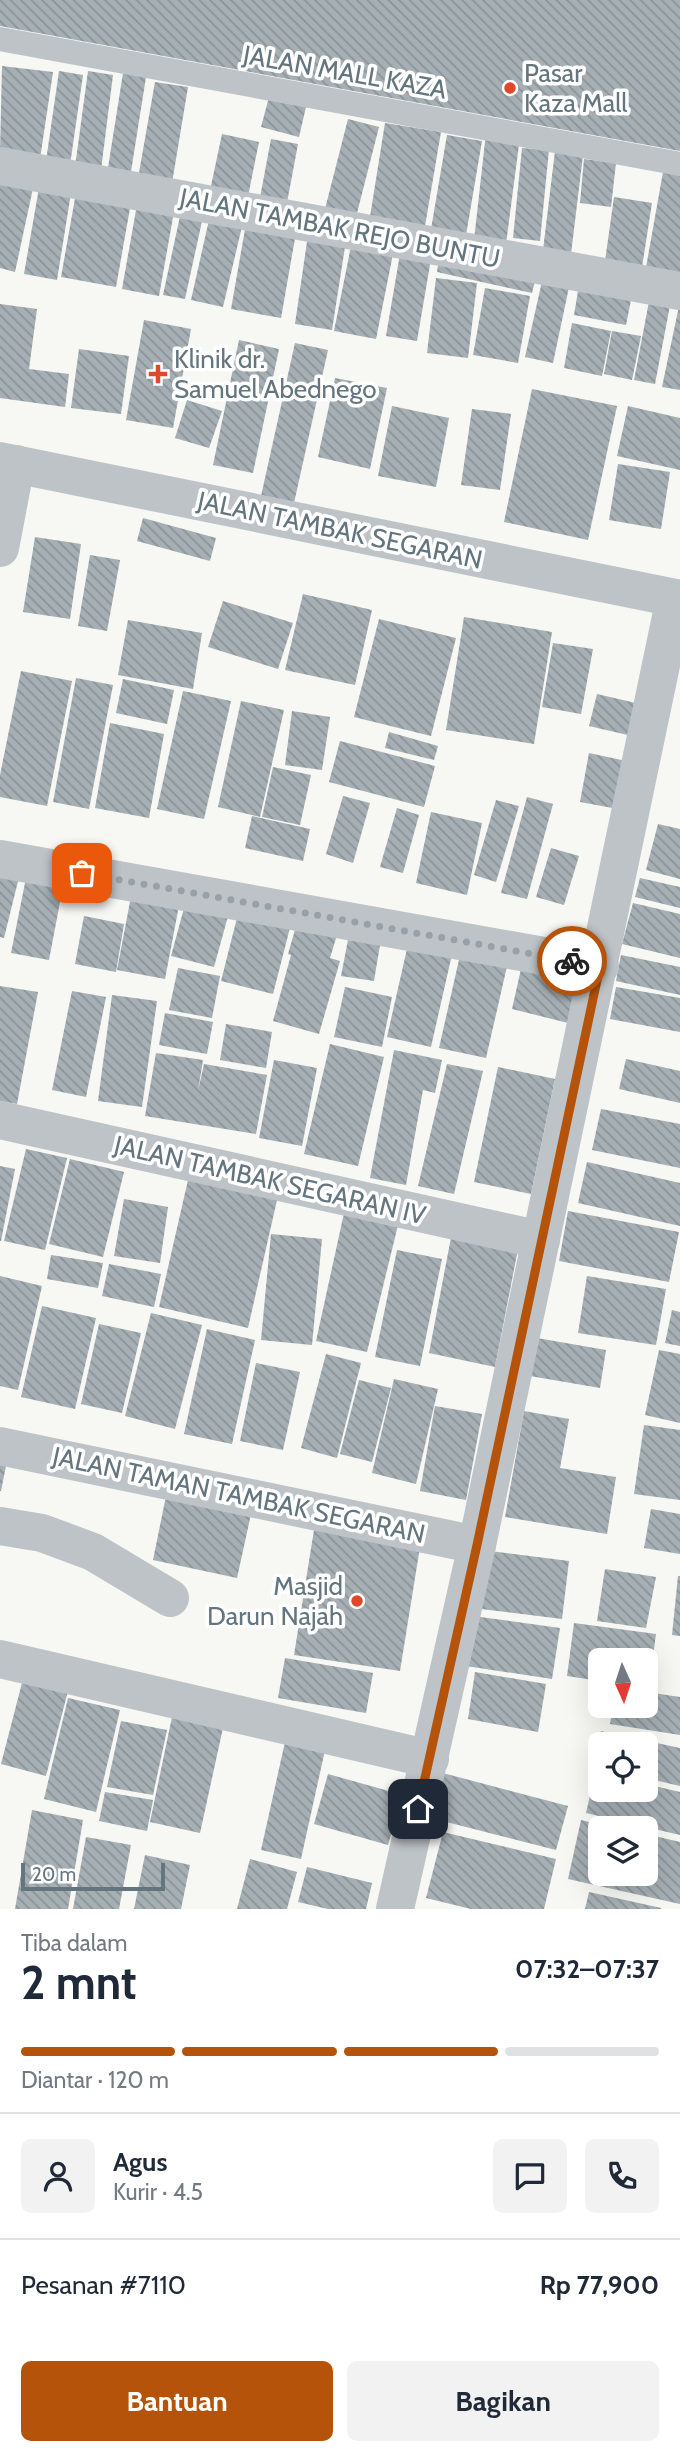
<!DOCTYPE html>
<html lang="id">
<head>
<meta charset="utf-8">
<style>
  :root { --surface:#fff; --page:#f2f2f3; --text:#1f2937; --muted:#747a83; --line:#e0e1e3; --accent:#b45309 }
  body { margin:0; font-family:Cabin,sans-serif; background:var(--page); color:var(--text); height:100vh; display:flex; flex-direction:column; font-size:26px; white-space:nowrap }
  * { box-sizing:border-box; margin:0 }
  p { font-size:23px; color:var(--muted) }
  .icon { flex:none; width:38px; height:38px; fill:none; stroke:currentColor; stroke-width:2; stroke-linecap:round; stroke-linejoin:round }
  .map { position:relative; height:1909px; overflow:hidden }
  .details { display:flex; flex-direction:column; background:var(--surface); flex:1 }
  .details>* { flex:none }
  .needle { width:46px; rotate:177deg }
  .tools { position:absolute; left:588px; top:1648px; display:grid; gap:14px }
  .tools a { display:grid; place-items:center; width:70px; height:70px; border-radius:10px; background:var(--surface); box-shadow:0 7px 28px #0002; font-size:35px }
  .scale { position:absolute; left:21px; bottom:18px; width:144px; box-sizing:border-box; padding-left:7px; border:4px solid #63757f; border-top:0; font-size:19px; line-height:24px; white-space:nowrap; color:#63757f; -webkit-text-stroke:5px #fff; paint-order:stroke }
  .pin { position:absolute; display:grid; place-items:center; width:60px; height:60px; color:#fff; margin:-30px; border-radius:14px; box-shadow:0 4px 10px #0006 }
  .courier { position:absolute; display:grid; place-items:center; width:70px; height:70px; margin:-35px; border:5px solid #b45309; border-radius:50%; background:#fff; color:#222; box-shadow:0 2px 9px #0007 }
  .headline em { font-style:normal; font-weight:700 }
  .headline div { display:flex; flex-direction:column-reverse }
  .headline { display:flex; align-items:center; justify-content:space-between; height:119px; padding:0 21px }
  h1 { font-size:46px; font-weight:700; line-height:52px }
  .bar { display:grid; grid-template-columns:repeat(4,1fr); gap:10px 7px; align-content:center; height:84px; padding:0 21px }
  .bar i { height:9px; border-radius:5px; background:var(--line) }
  .bar .on { background:var(--accent) }
  .bar p { grid-column:span 4 }
  .line { display:flex; align-items:center; gap:18px; padding:0 21px; border-top:2px solid var(--line) }
  .line div { flex:1 }
  .round { display:grid; place-items:center; flex:none; width:74px; height:74px; border-radius:10px; background:var(--page) }
  .primary-button { display:flex; gap:14px; margin-top:auto; padding:14px 21px }
  .primary-button a { flex:1; height:80px; border-radius:10px; background:var(--accent); color:#fff; font-size:28px; font-weight:700; line-height:80px; text-align:center }
  .primary-button a+a { background:var(--page); color:var(--text) }
  .map>svg:first-child { display:block }
  .building { fill:url(#building-back-hatch) }
  .lines { fill:none; stroke-linecap:round; stroke-linejoin:round }
  .lane { stroke:#bec3c7; stroke-width:24 }
  .street { stroke:#bec3c7; stroke-width:38 }
  .done { stroke:#97a2a8; stroke-width:7; stroke-dasharray:0 12.6 }
  .route { stroke:#b45309; stroke-width:9 }
  .poi-dot { fill:#e1472b; stroke:#fff; stroke-width:2.5 }
  .labels { text-anchor:middle; dominant-baseline:central; stroke-width:7; stroke-linejoin:round; paint-order:stroke }
  .street-label { font-size:26px; fill:#63757f; stroke:#fff }
  .poi-label { font-size:26px; fill:#63757f; stroke:#fff; text-anchor:start }
</style>
</head>
<body>
<div class="map">
<svg width="680" height="1909" viewBox="0 0 680 1909">
  <defs>
    <pattern id="building-back-hatch" width="6" height="6" patternUnits="userSpaceOnUse" patternTransform="scale(1.75)"><rect width="6" height="6" fill="#a5afb4"/><path d="M-1 5l2 2M0 0l6 6M5-1l2 2" fill="none" stroke="#8a9398"/></pattern>
  </defs>
  <rect width="100%" height="100%" fill="#f7f7f4"/>
  <g class="building">
    <path d="M0,0H680V151L0,26Z"/>
    <path d="M2,66L53,72L40,159L0,153Z"/>
    <path d="M59,71L83,75L70,165L46,161Z"/>
    <path d="M88,71L113,75L101,170L75,167Z"/>
    <path d="M123,73L146,77L130,178L107,174Z"/>
    <path d="M155,82L188,87L171,189L137,184Z"/>
    <path d="M269,97L306,107L299,137L261,127Z"/>
    <path d="M348,119L379,127L356,217L325,209Z"/>
    <path d="M385,123L441,132L424,232L369,223Z"/>
    <path d="M486,133L520,137L506,244L474,240Z"/>
    <path d="M222,134L259,142L246,206L208,200Z"/>
    <path d="M447,135L482,141L465,241L430,235Z"/>
    <path d="M271,139L298,144L286,208L259,203Z"/>
    <path d="M522,148L549,150L540,241L513,238Z"/>
    <path d="M555,151L583,155L571,254L543,250Z"/>
    <path d="M584,159L616,163L611,207L580,203Z"/>
    <path d="M663,172L680,175V280L645,273Z"/>
    <path d="M35,179L15,272L0,268V184Z"/>
    <path d="M40,182L72,187L57,280L24,274Z"/>
    <path d="M77,187L132,197L116,287L61,277Z"/>
    <path d="M614,197L652,203L642,267L605,261Z"/>
    <path d="M138,199L175,206L159,296L122,289Z"/>
    <path d="M182,207L204,212L185,299L163,295Z"/>
    <path d="M211,211L244,218L223,307L191,300Z"/>
    <path d="M247,218L297,227L281,318L231,309Z"/>
    <path d="M309,228L347,234L332,330L295,324Z"/>
    <path d="M351,246L393,254L376,339L334,331Z"/>
    <path d="M401,248L432,253L417,341L386,336Z"/>
    <path d="M440,252L537,273L532,293L437,272Z"/>
    <path d="M545,268L572,273L553,363L525,357Z"/>
    <path d="M436,278L477,283L468,358L427,353Z"/>
    <path d="M579,285L632,295L626,325L574,315Z"/>
    <path d="M485,288L530,296L518,363L473,355Z"/>
    <path d="M651,291L672,295L655,384L634,380Z"/>
    <path d="M0,304L37,309L29,369L69,374L65,407L0,398Z"/>
    <path d="M679,306H680V390L662,387Z"/>
    <path d="M144,320L191,329L173,428L126,420Z"/>
    <path d="M572,323L611,331L602,376L564,368Z"/>
    <path d="M612,331L641,336L632,380L604,374Z"/>
    <path d="M239,340L279,349L253,473L213,465Z"/>
    <path d="M295,343L328,350L294,503L261,496Z"/>
    <path d="M79,349L129,356L121,414L71,408Z"/>
    <path d="M335,378L387,388L370,469L318,457Z"/>
    <path d="M532,389L617,406L588,540L504,522Z"/>
    <path d="M187,400L222,411L209,448L175,438Z"/>
    <path d="M392,406L449,418L436,487L378,476Z"/>
    <path d="M628,406L680,418V470L617,456Z"/>
    <path d="M472,409L511,414L500,490L461,485Z"/>
    <path d="M618,464L670,472L661,529L609,520Z"/>
    <path d="M143,518L216,538L210,561L137,541Z"/>
    <path d="M35,537L81,544L70,619L23,612Z"/>
    <path d="M90,555L120,560L107,631L78,626Z"/>
    <path d="M303,594L372,610L355,685L285,670Z"/>
    <path d="M223,601L293,623L278,669L208,647Z"/>
    <path d="M464,617L552,632L534,744L446,730Z"/>
    <path d="M379,619L456,638L431,736L354,717Z"/>
    <path d="M128,620L202,633L193,689L118,675Z"/>
    <path d="M553,643L593,649L581,714L542,707Z"/>
    <path d="M21,671L72,681L47,806L0,797V775Z"/>
    <path d="M76,678L113,685L89,809L53,802Z"/>
    <path d="M123,679L174,690L167,724L116,713Z"/>
    <path d="M183,691L231,701L204,819L157,809Z"/>
    <path d="M597,694L640,704L632,736L589,726Z"/>
    <path d="M241,701L284,710L260,817L218,807Z"/>
    <path d="M292,711L330,717L322,770L285,765Z"/>
    <path d="M110,723L164,734L149,818L95,808Z"/>
    <path d="M389,732L438,746L434,760L385,748Z"/>
    <path d="M340,741L435,766L424,807L329,782Z"/>
    <path d="M589,753L626,761L618,809L580,802Z"/>
    <path d="M273,767L311,775L300,825L262,817Z"/>
    <path d="M343,796L370,803L353,863L326,854Z"/>
    <path d="M527,797L553,804L527,899L501,893Z"/>
    <path d="M496,800L519,806L496,882L474,875Z"/>
    <path d="M397,808L419,815L403,873L380,867Z"/>
    <path d="M431,812L482,823L467,895L416,883Z"/>
    <path d="M252,816L310,829L303,861L245,848Z"/>
    <path d="M658,824L680,829V879L646,870Z"/>
    <path d="M551,848L579,856L564,905L536,897Z"/>
    <path d="M0,863L21,869L4,938L0,937Z"/>
    <path d="M27,873L64,881L49,960L11,953Z"/>
    <path d="M640,878L680,887V908L635,897Z"/>
    <path d="M133,886L181,895L165,979L117,970Z"/>
    <path d="M187,897L230,909L214,967L171,956Z"/>
    <path d="M241,902L293,916L273,994L221,981Z"/>
    <path d="M633,903L680,914V958L622,944Z"/>
    <path d="M84,916L124,924L116,972L75,964Z"/>
    <path d="M297,923L337,935L330,958L340,961L319,1034L273,1021L291,955L288,954Z"/>
    <path d="M348,940L380,945L374,981L341,976Z"/>
    <path d="M409,940L453,950L431,1047L387,1037Z"/>
    <path d="M461,951L508,962L486,1058L439,1048Z"/>
    <path d="M621,955L680,967V995L616,981Z"/>
    <path d="M178,968L220,976L212,1018L169,1010Z"/>
    <path d="M521,969L582,984L572,1024L512,1009Z"/>
    <path d="M0,986L38,992L17,1104L0,1101Z"/>
    <path d="M345,987L392,997L382,1047L334,1037Z"/>
    <path d="M616,987L680,998V1032L610,1019Z"/>
    <path d="M72,991L106,997L86,1097L52,1090Z"/>
    <path d="M112,995L157,1001L142,1107L98,1101Z"/>
    <path d="M165,1013L213,1022L207,1054L159,1045Z"/>
    <path d="M226,1024L272,1032L266,1068L220,1060Z"/>
    <path d="M330,1044L384,1057L358,1166L304,1154Z"/>
    <path d="M394,1050L442,1060L435,1093L423,1090L406,1185L370,1178Z"/>
    <path d="M156,1053L203,1060L198,1091L204,1064L267,1075L256,1134L145,1116Z"/>
    <path d="M626,1059L680,1071V1103L619,1089Z"/>
    <path d="M274,1060L317,1068L302,1146L259,1138Z"/>
    <path d="M447,1064L483,1071L454,1194L418,1186Z"/>
    <path d="M498,1067L555,1079L531,1194L474,1182Z"/>
    <path d="M601,1109L680,1124V1168L592,1150Z"/>
    <path d="M26,1149L67,1158L45,1250L4,1241Z"/>
    <path d="M70,1159L124,1172L103,1257L49,1244Z"/>
    <path d="M587,1162L680,1183V1226L578,1203Z"/>
    <path d="M0,1166L15,1169L1,1241H0Z"/>
    <path d="M188,1180L277,1200L248,1328L159,1307Z"/>
    <path d="M124,1199L168,1207L160,1263L114,1256Z"/>
    <path d="M568,1211L679,1232L669,1282L559,1261Z"/>
    <path d="M344,1213L399,1221L367,1352L316,1341Z"/>
    <path d="M453,1227L519,1244L495,1367L429,1353Z"/>
    <path d="M271,1234L322,1239L312,1345L261,1340Z"/>
    <path d="M397,1250L442,1259L420,1366L375,1357Z"/>
    <path d="M51,1255L103,1263L98,1288L47,1279Z"/>
    <path d="M109,1264L161,1274L154,1307L102,1296Z"/>
    <path d="M0,1276L42,1286L18,1390L0,1386Z"/>
    <path d="M587,1276L666,1289L656,1345L578,1333Z"/>
    <path d="M42,1306L96,1318L75,1409L21,1397Z"/>
    <path d="M672,1310L680,1312V1346L665,1343Z"/>
    <path d="M151,1313L202,1325L175,1429L125,1416Z"/>
    <path d="M99,1324L141,1333L122,1413L81,1404Z"/>
    <path d="M207,1329L255,1340L232,1444L184,1434Z"/>
    <path d="M537,1338L606,1350L600,1388L530,1376Z"/>
    <path d="M659,1350L680,1354V1423L645,1415Z"/>
    <path d="M326,1354L361,1363L337,1458L301,1448Z"/>
    <path d="M256,1363L300,1372L283,1450L240,1441Z"/>
    <path d="M394,1379L438,1389L416,1484L372,1473Z"/>
    <path d="M359,1380L391,1388L372,1462L340,1454Z"/>
    <path d="M435,1406L482,1414L466,1500L420,1491Z"/>
    <path d="M524,1411L569,1419L560,1468L616,1477L607,1534L505,1517Z"/>
    <path d="M644,1425L680,1430V1500L634,1494Z"/>
    <path d="M0,1454L8,1456L1,1491H0Z"/>
    <path d="M166,1496L251,1514L237,1578L153,1560Z"/>
    <path d="M651,1509L680,1514V1554L644,1548Z"/>
    <path d="M314,1530L420,1547L400,1671L294,1655Z"/>
    <path d="M490,1551L569,1561L562,1619L481,1609Z"/>
    <path d="M605,1569L656,1577L646,1628L597,1621Z"/>
    <path d="M678,1576H680V1636L672,1635Z"/>
    <path d="M473,1616L560,1628L552,1679L466,1666Z"/>
    <path d="M574,1623L656,1634L649,1688L646,1687V1661H600V1681L567,1676Z"/>
    <path d="M285,1658L373,1673L366,1713L278,1698Z"/>
    <path d="M475,1672L546,1684L538,1732L468,1719Z"/>
    <path d="M23,1679L68,1691L46,1776L1,1764Z"/>
    <path d="M646,1692L680,1697V1735L610,1724L613,1706H646Z"/>
    <path d="M68,1698L120,1710L96,1812L44,1799Z"/>
    <path d="M172,1717L223,1728L200,1833L150,1822Z"/>
    <path d="M121,1721L167,1730L153,1795L107,1787Z"/>
    <path d="M601,1731L680,1748V1786L646,1778V1745H600V1768L593,1767Z"/>
    <path d="M287,1733L327,1741L301,1859L261,1850Z"/>
    <path d="M439,1772L568,1806L556,1850L427,1817Z"/>
    <path d="M595,1773L600,1774V1790H646V1784L680,1792V1835L586,1813Z"/>
    <path d="M328,1774L403,1795L388,1845L314,1824Z"/>
    <path d="M105,1792L153,1800L147,1831L99,1821Z"/>
    <path d="M32,1810L83,1820L68,1909H15Z"/>
    <path d="M581,1820L614,1828L600,1829V1874H646V1834L680,1842V1904L568,1879Z"/>
    <path d="M443,1832L556,1859L544,1909H471L426,1898Z"/>
    <path d="M86,1837L131,1845L119,1909H73Z"/>
    <path d="M145,1855L190,1865L181,1909H134Z"/>
    <path d="M250,1859L297,1872L287,1909H237Z"/>
    <path d="M307,1867L372,1883L366,1909H328L298,1902Z"/>
    <path d="M589,1892L661,1908V1909H585Z"/>
  </g>
  <g class="lines">
    <path class="lane" d="M0,39L680,164"/>
    <g class="street">
      <path d="M0,166L680,291"/>
      <path d="M0,461L680,599"/>
      <path d="M0,548L16,464"/>
      <path d="M0,859L600,966"/>
      <path d="M0,1120L541,1240"/>
      <path d="M0,1446L477,1545"/>
      <path d="M0,1526L42,1533L93,1552L170,1598"/>
      <path d="M0,1659L430,1759"/>
      <path d="M395,1909L477,1545L675,598"/>
    </g>
  </g>
  <g class="lines">
    <path class="done" d="M82,873L572,961"/>
    <path class="route" d="M418,1809L477,1545L600,966L572,961"/>
  </g>
  <g class="poi-dot">
    <circle cx="510" cy="88" r="7"/>
    <path d="M154.5 363.5h7v7h7v7h-7v7h-7v-7h-7v-7h7z"/>
    <circle cx="357" cy="1601" r="7"/>
  </g>
  <g class="labels">
    <g class="street-label">
      <text transform="translate(345 72) rotate(10)">JALAN MALL KAZA</text>
      <text transform="translate(340 228) rotate(11)">JALAN TAMBAK REJO BUNTU</text>
      <text transform="translate(340 530) rotate(12)">JALAN TAMBAK SEGARAN</text>
      <text transform="translate(270 1180) rotate(13)">JALAN TAMBAK SEGARAN IV</text>
      <text transform="translate(239 1495) rotate(12)">JALAN TAMAN TAMBAK SEGARAN</text>
    </g>
    <g class="poi-label">
      <text x="524" y="73">Pasar<tspan x="524" dy="30">Kaza Mall</tspan></text>
      <text x="174" y="359">Klinik dr.<tspan x="174" dy="30">Samuel Abednego</tspan></text>
      <text x="343" y="1586" text-anchor="end">Masjid<tspan x="343" dy="30">Darun Najah</tspan></text>
    </g>
  </g>
</svg>
<div class="tools">
<a><svg class="needle" viewBox="-14 -14 28 28"><path d="M0-13l5 13h-10z" fill="#e53935"/><path d="M0 13l5-13h-10z" fill="#747a83"/></svg></a>
<a><svg class="icon" aria-label="locate" viewBox="0 0 24 24"><circle cx="12" cy="12" r="6"/><path d="M12 2v4M12 18v4M2 12h4M18 12h4"/></svg></a>
<a><svg class="icon" aria-label="layers" viewBox="0 0 24 24"><path d="M12 4l9 5-9 5-9-5zM3 14l9 5 9-5"/></svg></a>
</div>
<div class="scale">20 m</div>
<div class="pin" style="left:82px;top:873px;background:#ea580c"><svg class="icon" aria-label="bag" viewBox="0 0 24 24"><path d="M5 8h14l-1 12H6zM9 8a3 3 0 0 1 6 0"/></svg></div>
<div class="pin" style="left:418px;top:1809px;background:#1f2937"><svg class="icon" aria-label="home" viewBox="0 0 24 24"><path d="M3 11l9-7 9 7M6 9v11h12V9"/></svg></div>
<div class="courier" style="left:572px;top:961px"><svg class="icon" aria-label="bike" viewBox="0 0 24 24"><circle cx="6" cy="16" r="4"/><circle cx="18" cy="16" r="4"/><path d="M6 16l4-8h5l3 8M10 8l3 8H6M13 5h3"/></svg></div>
</div>
<section class="details">
<div class="headline"><div><h1>2 mnt</h1><p>Tiba dalam</p></div><em>07:32–07:37</em></div>
<div class="bar"><i class="on"></i><i class="on"></i><i class="on"></i><i></i><p>Diantar · 120 m</p></div>
<div class="line" style="height:126px"><a class="round"><svg class="icon" aria-label="person" viewBox="0 0 24 24"><circle cx="12" cy="8" r="4"/><path d="M4 21q1-7 8-7t8 7"/></svg></a><div><b>Agus</b><p>Kurir · 4.5</p></div><a class="round"><svg class="icon" aria-label="chat" viewBox="0 0 24 24"><path d="M4 5h16v11H9l-5 4z"/></svg></a><a class="round"><svg class="icon" aria-label="phone" viewBox="0 0 24 24"><path d="M5 4h4l2 5-3 2q2 4 5 5l2-3 5 2v4C11 20 4 13 5 4z"/></svg></a></div>
<div class="line" style="height:91px"><div>Pesanan #7110</div><b>Rp 77,900</b></div>
<div class="primary-button"><a>Bantuan</a><a>Bagikan</a></div>
</section>
</body>
</html>
